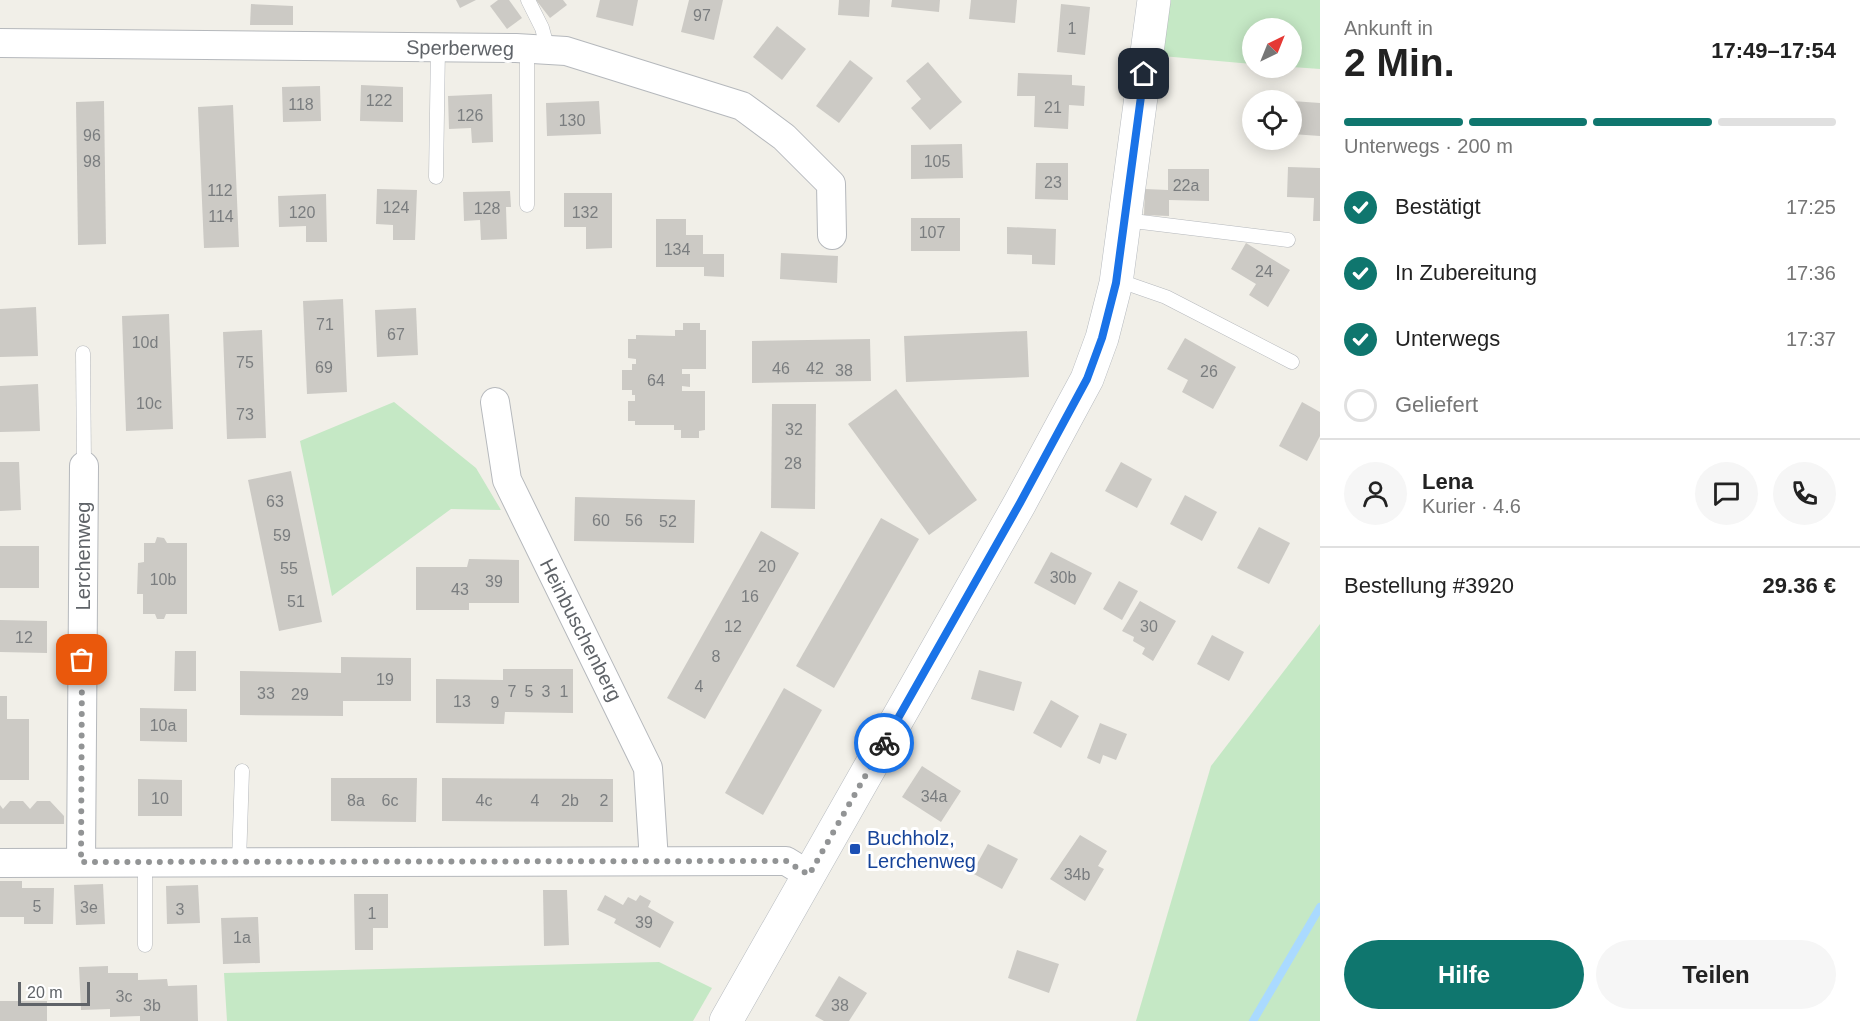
<!DOCTYPE html>
<html lang="de">
<head>
<meta charset="utf-8">
<style>
  :root { --surface:#fff; --page:#f6f6f6; --text:#222; --muted:#767676; --line:#e0e0e0; --accent:#0f766e }
  body { margin:0; font-family:Helvetica,sans-serif; background:var(--page); color:var(--text); height:100vh; display:flex; flex-direction:column; font-size:22px; white-space:nowrap }
  * { box-sizing:border-box; margin:0 }
  p { font-size:20px; color:var(--muted) }
  .icon { flex:none; width:33px; height:33px; fill:none; stroke:currentColor; stroke-width:2; stroke-linecap:round; stroke-linejoin:round }
  .map { position:relative; flex:1; overflow:hidden }
  .sheet { display:flex; flex-direction:column; background:var(--surface); width:540px }
  .sheet>* { flex:none }
  .needle { width:39px; rotate:43deg }
  .fabs { position:absolute; left:1242px; top:18px; display:grid; gap:12px }
  .fabs a { display:grid; place-items:center; width:60px; height:60px; border-radius:50%; background:var(--surface); box-shadow:0 3px 15px #0003; font-size:30px }
  .scale { position:absolute; left:18px; bottom:15px; width:72px; box-sizing:border-box; padding-left:6px; border:3px solid #5f6368; border-top:0; font-size:16px; line-height:21px; white-space:nowrap; color:#5f6368; -webkit-text-stroke:4px #fff; paint-order:stroke }
  .pin { position:absolute; display:grid; place-items:center; width:51px; height:51px; color:#fff; margin:-26px; border-radius:12px; box-shadow:0 3px 9px #0006 }
  .courier { position:absolute; display:grid; place-items:center; width:60px; height:60px; margin:-30px; border:4px solid #1a73e8; border-radius:50%; background:#fff; color:#222; box-shadow:0 2px 8px #0007 }
  .headline em { font-style:normal; font-weight:800 }
  .headline div { display:flex; flex-direction:column-reverse }
  .headline { display:flex; align-items:center; justify-content:space-between; height:102px; padding:0 24px }
  h1 { font-size:39px; font-weight:800; line-height:45px }
  .bar { display:grid; grid-template-columns:repeat(4,1fr); gap:9px 6px; align-content:center; height:72px; padding:0 24px }
  .bar i { height:8px; border-radius:4px; background:var(--line) }
  .bar .selected { background:var(--accent) }
  .bar p { grid-column:span 4 }
  .line { display:flex; align-items:center; gap:15px; padding:0 24px; border-top:2px solid var(--line) }
  .line div { flex:1 }
  .round { display:grid; place-items:center; flex:none; width:63px; height:63px; border-radius:32px; background:var(--page) }
  ol { padding:0 24px; list-style:none }
  li { display:flex; align-items:center; gap:18px; height:66px }
  li p { margin-inline-start:auto }
  li .icon { padding:6px; border-radius:50%; background:var(--accent); color:#fff; stroke-width:4 }
  li:last-child { color:var(--muted) }
  li i { width:33px; height:33px; border:3px solid var(--line); border-radius:50% }
  .button { display:flex; gap:12px; margin-top:auto; padding:12px 24px }
  .button a { flex:1; height:69px; border-radius:36px; background:var(--accent); color:#fff; font-size:24px; font-weight:800; line-height:69px; text-align:center }
  .button a+a { background:var(--page); color:var(--text) }
  main { display:flex; flex:1; min-height:0 }
  .map>svg:first-child { display:block }
  .green { fill:#c5e8c5 }
  .lines { fill:none; stroke-linecap:round; stroke-linejoin:round }
  .stream { stroke:#aadaff; stroke-width:8 }
  .building { fill:#cccac5 }
  .lane-casing { stroke:#b5b8bc; stroke-width:15 }
  .street-casing { stroke:#b5b8bc; stroke-width:30 }
  .secondary-casing { stroke:#b6babf; stroke-width:34 }
  .lane { stroke:#fff; stroke-width:14 }
  .street { stroke:#fff; stroke-width:28 }
  .secondary { stroke:#fff; stroke-width:33 }
  .done { stroke:#929495; stroke-width:6; stroke-dasharray:0 10.8 }
  .route { stroke:#1a73e8; stroke-width:8 }
  .transit-dot { fill:#1a4fb4; stroke:#fff; stroke-width:2 }
  .labels { text-anchor:middle; dominant-baseline:central; stroke-width:6; stroke-linejoin:round; paint-order:stroke }
  .number-label { font-size:16px; fill:#7a7d7f }
  .street-label { font-size:20px; fill:#5f6368; stroke:#fff }
  .transit-label { font-size:20px; fill:#164399; stroke:#fff; text-anchor:start }
</style>
</head>
<body>
<main>
<div class="map">
<svg width="1320" height="1021" viewBox="0 0 1320 1021">
  <rect width="100%" height="100%" fill="#f1efe8"/>
  <g class="green">
    <path d="M1171,0H1320V69L1292,67V28H1252V64L1162,56Z"/>
    <path d="M394,402L476,468L501,510L451,509L332,596L300,441Z"/>
    <path d="M1320,624V1021H1136L1211,766Z"/>
    <path d="M659,962L712,988L693,1021H227L224,973Z"/>
  </g>
  <g class="lines">
    <path class="stream" d="M1253,1021L1320,907"/>
  </g>
  <g class="building">
    <path d="M456,0H476L460,8Z"/>
    <path d="M498,0H509L522,18L507,29L490,6Z"/>
    <path d="M536,0H563L567,5L550,18Z"/>
    <path d="M600,0H638L633,26L596,17Z"/>
    <path d="M689,0H723L714,40L681,32Z"/>
    <path d="M839,0H870L869,17L838,15Z"/>
    <path d="M892,0H940L939,12L891,7Z"/>
    <path d="M971,0H1017L1015,23L969,19Z"/>
    <path d="M251,4L293,6V25H250Z"/>
    <path d="M1061,4L1090,7L1085,55L1057,52Z"/>
    <path d="M777,26L806,49L782,80L753,57Z"/>
    <path d="M850,60L873,78L839,123L816,106Z"/>
    <path d="M928,62L962,102L930,130L911,108L921,99L906,81Z"/>
    <path d="M1018,73L1072,75V85L1085,86L1084,106L1069,105L1068,129L1034,127L1035,96H1017Z"/>
    <path d="M361,85L403,87V122L360,121Z"/>
    <path d="M320,86L321,121L283,122L282,87Z"/>
    <path d="M492,94L493,142L472,143L471,128L449,129L448,96Z"/>
    <path d="M104,101L106,244L78,245L76,102Z"/>
    <path d="M599,101L601,134L547,136L546,103Z"/>
    <path d="M1292,101L1320,103V136L1292,134Z"/>
    <path d="M233,105L239,247L204,248L198,107Z"/>
    <path d="M962,144L963,178L911,179V145Z"/>
    <path d="M1036,163H1068V200L1035,199Z"/>
    <path d="M1288,167L1320,168V221H1313L1314,198L1287,197Z"/>
    <path d="M1168,169H1209V201L1169,200V216L1144,215L1145,189L1168,190Z"/>
    <path d="M377,189L417,190L415,240H393V225L376,224Z"/>
    <path d="M510,191L511,207H506L507,239L481,240L480,220L464,221L463,192Z"/>
    <path d="M564,193H612V248L586,249V227H564Z"/>
    <path d="M326,194L327,242H306V226L279,227L278,196Z"/>
    <rect x="911" y="218" width="49" height="33"/>
    <path d="M656,219H686V235H703V254H724V277L704,276V267H656Z"/>
    <path d="M1007,227L1056,229L1055,265L1032,264V255L1007,254Z"/>
    <path d="M1246,243L1290,270L1268,307L1249,295L1256,284L1231,269Z"/>
    <path d="M781,253L838,256L837,283L780,279Z"/>
    <path d="M343,299L347,392L307,394L303,301Z"/>
    <path d="M36,307L38,356L0,357V309Z"/>
    <path d="M416,308L418,355L377,357L375,310Z"/>
    <path d="M169,314L173,429L126,431L122,316Z"/>
    <path d="M683,323H700V330H706V369H682V374H690V387L682,386V391H705V430L699,431V438H681V430H674V425H635V421H628V401H635V395H632V390H622V370H632V364H636V359L628,358V339H636V335L675,336V330H683Z"/>
    <path d="M262,330L266,438L227,439L223,332Z"/>
    <path d="M1027,331L1029,377L906,382L904,336Z"/>
    <path d="M1185,338L1236,367L1213,409L1182,392L1188,380L1167,369Z"/>
    <path d="M870,339L871,381L752,383V341Z"/>
    <path d="M38,384L40,431L0,432V386Z"/>
    <path d="M896,389L977,500L929,535L848,424Z"/>
    <path d="M1302,402L1320,412V436L1307,461L1279,446Z"/>
    <path d="M772,404H816L815,509L771,508Z"/>
    <path d="M0,462H19L21,510L0,511Z"/>
    <path d="M1121,462L1152,479L1137,508L1105,491Z"/>
    <path d="M291,471L322,622L279,631L248,480Z"/>
    <path d="M1185,495L1217,512L1202,541L1170,524Z"/>
    <path d="M575,497L695,500L694,543L574,541Z"/>
    <path d="M881,518L919,539L834,688L796,666Z"/>
    <path d="M1259,527L1290,543L1269,584L1237,568Z"/>
    <path d="M761,531L799,553L705,719L667,698Z"/>
    <path d="M157,537L164,538L167,543H187V614H166L164,619H157L155,614H143V594H137L138,563L144,562V543H155Z"/>
    <rect x="0" y="546" width="39" height="42"/>
    <path d="M1051,552L1092,573L1075,605L1034,583Z"/>
    <path d="M469,559L519,560V603H469V610H416V567H467Z"/>
    <path d="M1119,581L1138,591L1122,620L1103,609Z"/>
    <path d="M1140,601L1176,621L1153,661L1142,654L1145,648L1133,641L1134,637L1122,631Z"/>
    <path d="M0,620L47,621V653L0,652Z"/>
    <path d="M1212,635L1244,652L1229,681L1197,664Z"/>
    <path d="M175,651H196V691H174Z"/>
    <path d="M341,657L411,658V701H343V716L240,715V671L341,673Z"/>
    <path d="M503,669H573V713L505,712L504,724L436,723V679L503,680Z"/>
    <path d="M979,670L1022,682L1014,711L971,699Z"/>
    <path d="M784,688L822,710L763,815L725,793Z"/>
    <path d="M0,696H7V719H29V780H0Z"/>
    <path d="M1051,700L1079,716L1061,748L1033,733Z"/>
    <path d="M140,708L187,709V742L140,741Z"/>
    <path d="M1100,723L1127,734L1116,760L1103,755L1100,764L1087,758Z"/>
    <path d="M922,766L961,791L941,822L902,797Z"/>
    <path d="M331,778H417L416,822L331,821Z"/>
    <path d="M442,778L613,779V822L442,821Z"/>
    <path d="M138,779L182,780V816H138Z"/>
    <path d="M10,801H23L30,809L37,801H50L64,816V824H0V805L3,809Z"/>
    <path d="M1080,835L1107,851L1098,866L1104,869L1085,901L1050,879Z"/>
    <path d="M988,844L1018,859L1002,889L972,873Z"/>
    <path d="M0,881H22V888H54L53,924H24V917H0Z"/>
    <path d="M103,884L105,924L76,925L74,885Z"/>
    <path d="M198,885L200,923L167,924L166,886Z"/>
    <path d="M543,890H567L569,945L544,946Z"/>
    <path d="M354,894H388V928H373V950H355Z"/>
    <path d="M605,895L623,905L628,897L636,901L640,895L651,901L648,907L674,922L660,948L614,923L616,919L597,910Z"/>
    <path d="M258,917L260,963L223,964L221,918Z"/>
    <path d="M1017,950L1059,964L1049,993L1008,978Z"/>
    <path d="M108,966V973H138V980L167,979L168,986L197,985L198,1021H140V1016L110,1017V1009L81,1010L79,967Z"/>
    <path d="M839,976L867,993L849,1021H824L815,1016Z"/>
    <rect x="0" y="1001" width="47" height="20"/>
  </g>
  <g class="lines">
    <g class="lane-casing">
      <g id="lane">
        <path d="M528,0L542,28L548,50"/>
        <path d="M527,49V205"/>
        <path d="M436,177L438,47"/>
        <path d="M1125,220L1288,240"/>
        <path d="M1117,280L1166,297L1292,362"/>
        <path d="M83,353L84,466"/>
        <path d="M145,862V945"/>
        <path d="M239,862L242,771"/>
      </g>
    </g>
    <g class="street-casing">
      <g id="street">
        <path d="M0,43L516,48L566,51L742,106L784,137L831,184L832,235"/>
        <path d="M495,402L507,480L648,768L654,861"/>
        <path d="M81,862L84,466"/>
        <path d="M0,863L786,861L809,875"/>
      </g>
    </g>
    <g class="secondary-casing">
      <path id="secondary" d="M726,1021L1020,503L1087,379L1102,338L1116,283L1154,0"/>
    </g>
    <use href="#lane" class="lane"/>
    <use href="#street" class="street"/>
    <use href="#secondary" class="secondary"/>
  </g>
  <g class="lines">
    <path class="done" d="M82,660L81,862L786,861L809,875L884,743"/>
    <path class="route" d="M884,743L1020,503L1087,379L1102,338L1116,283L1144,74"/>
  </g>
  <rect class="transit-dot" x="849" y="843" width="12" height="12" rx="3"/>
  <g class="labels">
    <g class="number-label">
      <text x="702" y="15">97</text>
      <text x="1072" y="28">1</text>
      <text x="379" y="100">122</text>
      <text x="301" y="104">118</text>
      <text x="1053" y="107">21</text>
      <text x="470" y="115">126</text>
      <text x="572" y="120">130</text>
      <text x="92" y="135">96</text>
      <text x="92" y="161">98</text>
      <text x="937" y="161">105</text>
      <text x="1053" y="182">23</text>
      <text x="1186" y="185">22a</text>
      <text x="220" y="190">112</text>
      <text x="396" y="207">124</text>
      <text x="487" y="208">128</text>
      <text x="302" y="212">120</text>
      <text x="585" y="212">132</text>
      <text x="221" y="216">114</text>
      <text x="932" y="232">107</text>
      <text x="677" y="249">134</text>
      <text x="1264" y="271">24</text>
      <text x="325" y="324">71</text>
      <text x="396" y="334">67</text>
      <text x="145" y="342">10d</text>
      <text x="245" y="362">75</text>
      <text x="324" y="367">69</text>
      <text x="781" y="368">46</text>
      <text x="815" y="368">42</text>
      <text x="844" y="370">38</text>
      <text x="1209" y="371">26</text>
      <text x="656" y="380">64</text>
      <text x="149" y="403">10c</text>
      <text x="245" y="414">73</text>
      <text x="794" y="429">32</text>
      <text x="793" y="463">28</text>
      <text x="275" y="501">63</text>
      <text x="601" y="520">60</text>
      <text x="634" y="520">56</text>
      <text x="668" y="521">52</text>
      <text x="282" y="535">59</text>
      <text x="767" y="566">20</text>
      <text x="289" y="568">55</text>
      <text x="1063" y="577">30b</text>
      <text x="163" y="579">10b</text>
      <text x="494" y="581">39</text>
      <text x="460" y="589">43</text>
      <text x="750" y="596">16</text>
      <text x="296" y="601">51</text>
      <text x="733" y="626">12</text>
      <text x="1149" y="626">30</text>
      <text x="24" y="637">12</text>
      <text x="716" y="656">8</text>
      <text x="385" y="679">19</text>
      <text x="699" y="686">4</text>
      <text x="512" y="691">7</text>
      <text x="529" y="691">5</text>
      <text x="546" y="691">3</text>
      <text x="564" y="691">1</text>
      <text x="266" y="693">33</text>
      <text x="300" y="694">29</text>
      <text x="462" y="701">13</text>
      <text x="495" y="702">9</text>
      <text x="163" y="725">10a</text>
      <text x="934" y="796">34a</text>
      <text x="160" y="798">10</text>
      <text x="356" y="800">8a</text>
      <text x="390" y="800">6c</text>
      <text x="484" y="800">4c</text>
      <text x="535" y="800">4</text>
      <text x="570" y="800">2b</text>
      <text x="604" y="800">2</text>
      <text x="1077" y="874">34b</text>
      <text x="37" y="906">5</text>
      <text x="89" y="907">3e</text>
      <text x="180" y="909">3</text>
      <text x="372" y="913">1</text>
      <text x="644" y="922">39</text>
      <text x="242" y="937">1a</text>
      <text x="124" y="996">3c</text>
      <text x="152" y="1005">3b</text>
      <text x="840" y="1005">38</text>
    </g>
    <g class="street-label">
      <text transform="translate(460 48) rotate(1)">Sperberweg</text>
      <text transform="translate(83 556) rotate(-90)">Lerchenweg</text>
      <text transform="translate(581 630) rotate(63)">Heinbuschenberg</text>
    </g>
    <g class="transit-label">
      <text x="867" y="838">Buchholz,<tspan x="867" dy="23">Lerchenweg</tspan></text>
    </g>
  </g>
</svg>
<div class="fabs">
<a><svg class="needle" viewBox="-14 -14 28 28"><path d="M0-13l5 13h-10z" fill="#e53935"/><path d="M0 13l5-13h-10z" fill="#767676"/></svg></a>
<a><svg class="icon" aria-label="locate" viewBox="0 0 24 24"><circle cx="12" cy="12" r="6"/><path d="M12 2v4M12 18v4M2 12h4M18 12h4"/></svg></a>
</div>
<div class="scale">20 m</div>
<div class="pin" style="left:82px;top:660px;background:#ea580c"><svg class="icon" aria-label="bag" viewBox="0 0 24 24"><path d="M5 8h14l-1 12H6zM9 8a3 3 0 0 1 6 0"/></svg></div>
<div class="pin" style="left:1144px;top:74px;background:#1f2937"><svg class="icon" aria-label="home" viewBox="0 0 24 24"><path d="M3 11l9-7 9 7M6 9v11h12V9"/></svg></div>
<div class="courier" style="left:884px;top:743px"><svg class="icon" aria-label="bike" viewBox="0 0 24 24"><circle cx="6" cy="16" r="4"/><circle cx="18" cy="16" r="4"/><path d="M6 16l4-8h5l3 8M10 8l3 8H6M13 5h3"/></svg></div>
</div>
<section class="sheet">
<div class="headline"><div><h1>2 Min.</h1><p>Ankunft in</p></div><em>17:49–17:54</em></div>
<div class="bar"><i class="selected"></i><i class="selected"></i><i class="selected"></i><i></i><p>Unterwegs · 200 m</p></div>
<ol>
<li><svg class="icon" aria-label="check" viewBox="0 0 24 24"><path d="M5 12l5 5 9-10"/></svg>Bestätigt<p>17:25</p></li>
<li><svg class="icon" aria-label="check" viewBox="0 0 24 24"><path d="M5 12l5 5 9-10"/></svg>In Zubereitung<p>17:36</p></li>
<li><svg class="icon" aria-label="check" viewBox="0 0 24 24"><path d="M5 12l5 5 9-10"/></svg>Unterwegs<p>17:37</p></li>
<li><i></i>Geliefert</li>
</ol>
<div class="line" style="height:108px"><a class="round"><svg class="icon" aria-label="person" viewBox="0 0 24 24"><circle cx="12" cy="8" r="4"/><path d="M4 21q1-7 8-7t8 7"/></svg></a><div><b>Lena</b><p>Kurier · 4.6</p></div><a class="round"><svg class="icon" aria-label="chat" viewBox="0 0 24 24"><path d="M4 5h16v11H9l-5 4z"/></svg></a><a class="round"><svg class="icon" aria-label="phone" viewBox="0 0 24 24"><path d="M5 4h4l2 5-3 2q2 4 5 5l2-3 5 2v4C11 20 4 13 5 4z"/></svg></a></div>
<div class="line" style="height:78px"><div>Bestellung #3920</div><b>29.36 €</b></div>
<div class="button"><a>Hilfe</a><a>Teilen</a></div>
</section>
</main>
</body>
</html>
